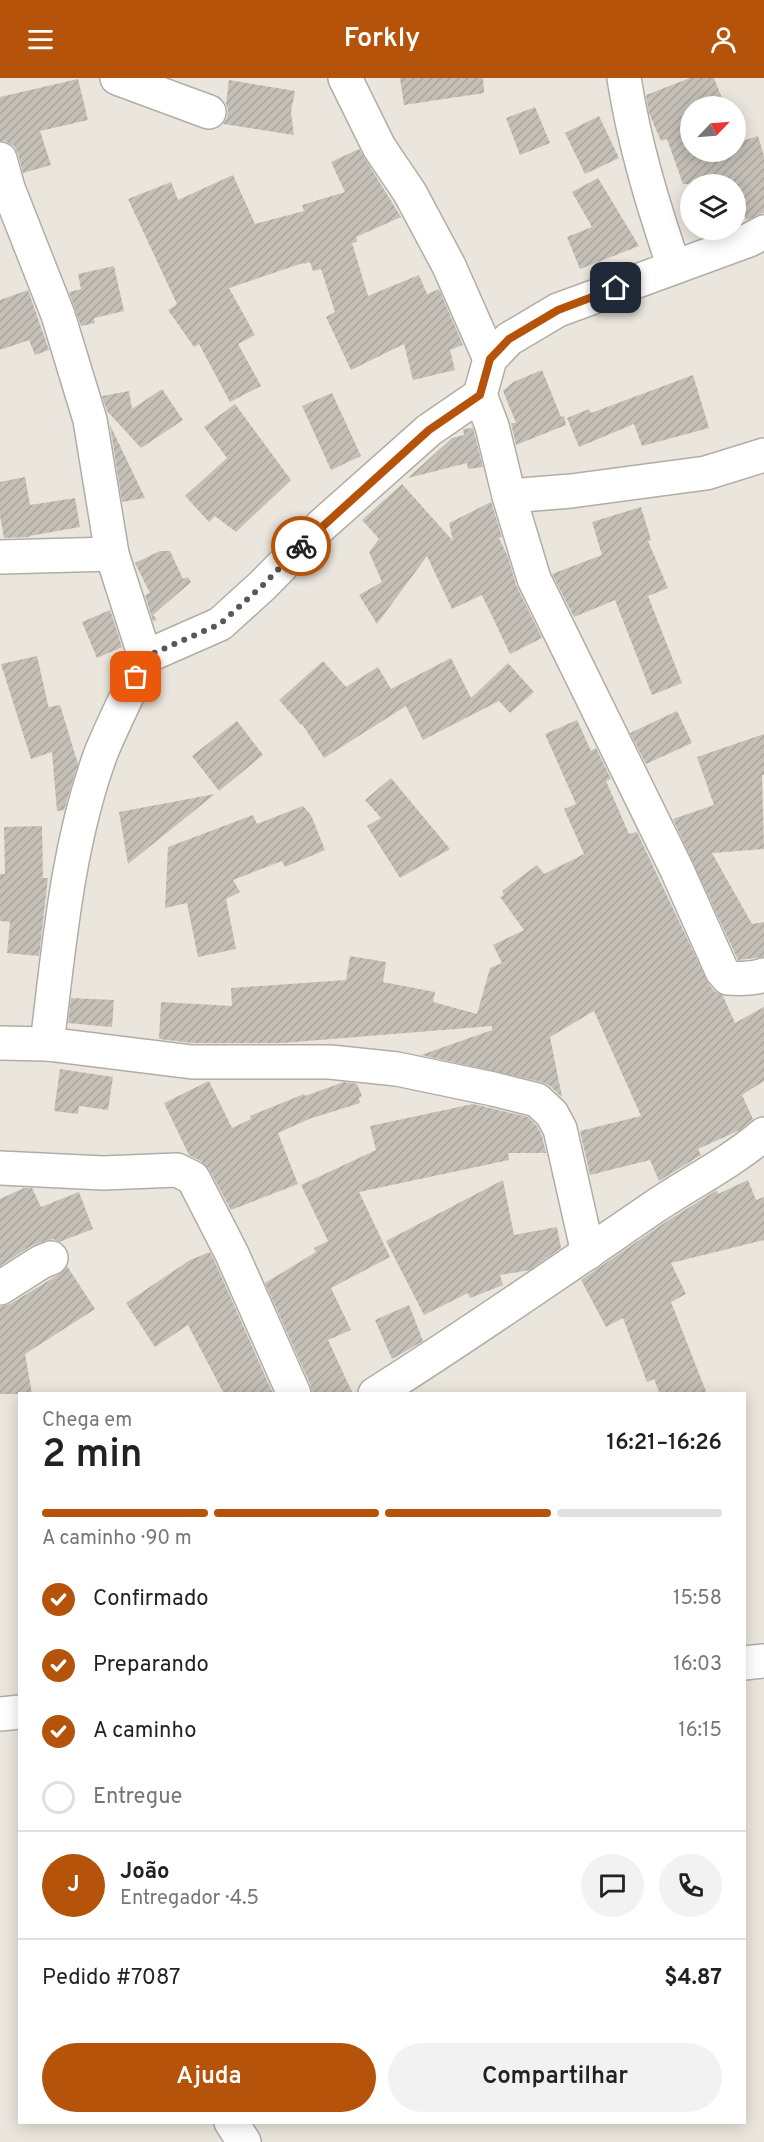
<!DOCTYPE html>
<html lang="pt">
<head>
<meta charset="utf-8">
<style>
  :root { --surface:#fff; --page:#f2f2f2; --text:#222; --muted:#767676; --line:#e0e0e0; --accent:#b45309 }
  body { margin:0; font-family:Overpass,sans-serif; background:var(--page); color:var(--text); height:100vh; display:flex; flex-direction:column; font-size:22px; white-space:nowrap }
  * { box-sizing:border-box; margin:0 }
  p { font-size:20px; color:var(--muted) }
  .icon { flex:none; width:33px; height:33px; fill:none; stroke:currentColor; stroke-width:2; stroke-linecap:round; stroke-linejoin:round }
  .map { position:relative; flex:1; overflow:hidden }
  .side { position:absolute; left:18px; top:1314px; width:728px; height:732px; display:flex; flex-direction:column; background:var(--surface); border-radius:0px; box-shadow:0 3px 15px #0003 }
  .side>* { flex:none }
  .needle { width:39px; rotate:65deg }
  .buttons { position:absolute; left:680px; top:18px; display:grid; gap:12px }
  .buttons a { display:grid; place-items:center; width:66px; height:66px; border-radius:50%; background:var(--surface); box-shadow:0 3px 15px #0003; font-size:30px }
  .pin { position:absolute; display:grid; place-items:center; width:51px; height:51px; color:#fff; margin:-26px; border-radius:12px; box-shadow:0 3px 9px #0006 }
  .courier { position:absolute; display:grid; place-items:center; width:60px; height:60px; margin:-30px; border:4px solid #b45309; border-radius:50%; background:#fff; color:#222; box-shadow:0 2px 8px #0007 }
  .overview em { font-style:normal; font-weight:600 }
  .overview div { display:flex; flex-direction:column-reverse }
  .overview { display:flex; align-items:center; justify-content:space-between; height:102px; padding:0 24px }
  h1 { font-size:39px; font-weight:600; line-height:45px }
  .bar { display:grid; grid-template-columns:repeat(4,1fr); gap:9px 6px; align-content:center; height:72px; padding:0 24px }
  .bar i { height:8px; border-radius:4px; background:var(--line) }
  .bar .active { background:var(--accent) }
  .bar p { grid-column:span 4 }
  .line { display:flex; align-items:center; gap:15px; padding:0 24px; border-top:2px solid var(--line) }
  .line div { flex:1 }
  .round { display:grid; place-items:center; flex:none; width:63px; height:63px; border-radius:32px; background:var(--page) }
  ol { padding:0 24px; list-style:none }
  li { display:flex; align-items:center; gap:18px; height:66px }
  li p { margin-inline-start:auto }
  li .icon { padding:6px; border-radius:50%; background:var(--accent); color:#fff; stroke-width:4 }
  li:last-child { color:var(--muted) }
  li i { width:33px; height:33px; border:3px solid var(--line); border-radius:50% }
  .primary-button { display:flex; gap:12px; margin-top:auto; padding:12px 24px }
  .primary-button a { flex:1; height:69px; border-radius:36px; background:var(--accent); color:#fff; font-size:24px; font-weight:600; line-height:69px; text-align:center }
  .primary-button a+a { background:var(--page); color:var(--text) }
  header { display:flex; justify-content:space-between; align-items:center; height:78px; padding:0 24px; background:var(--accent); color:#fff; font-size:27px; font-weight:600 }
  .map>svg:first-child { display:block }
  .building { fill:url(#building-hatch) }
  .lines { fill:none; stroke-linecap:round; stroke-linejoin:round }
  .minor-casing { stroke:#b2ada4; stroke-width:36 }
  .major-casing { stroke:#b2ada4; stroke-width:36 }
  .minor { stroke:#fff; stroke-width:33 }
  .major { stroke:#fff; stroke-width:33 }
  .done { stroke:#5b5853; stroke-width:6; stroke-dasharray:0 10.8 }
  .route { stroke:#b45309; stroke-width:8 }
</style>
</head>
<body>
<header><svg class="icon" aria-label="menu" viewBox="0 0 24 24"><path d="M4 6h16M4 12h16M4 18h16"/></svg>Forkly<svg class="icon" aria-label="person" viewBox="0 0 24 24"><circle cx="12" cy="8" r="4"/><path d="M4 21q1-7 8-7t8 7"/></svg></header>
<div class="map">
<svg width="764" height="2064" viewBox="0 0 764 2064">
  <defs>
    <pattern id="building-hatch" width="6" height="6" patternUnits="userSpaceOnUse" patternTransform="scale(1.5)"><rect width="6" height="6" fill="#c5c0b7"/><path d="M-1 1l2-2M0 6l6-6M5 7l2-2" fill="none" stroke="#a8a49c"/></pattern>
  </defs>
  <rect width="100%" height="100%" fill="#ebe6dd"/>
  <g class="building">
    <path d="M400,0H483L484,15L404,27Z"/>
    <path d="M690,0H714L725,28H690V74H735V55L739,64L758,58L764,78V135L746,142L735,106H683L667,61L661,63L649,35L646,17Z"/>
    <path d="M78,1L88,42L40,53L51,87L23,95L18,76L14,68L5,63H0V19Z"/>
    <path d="M229,2L295,13L291,34L294,57L223,46L227,40L228,31L226,26Z"/>
    <path d="M535,29L550,65L520,77L506,40Z"/>
    <path d="M599,38L619,80L585,96L565,55Z"/>
    <path d="M359,71L401,139L356,159L357,164L352,165L368,218L419,197L427,216L439,211L463,267L450,272L455,292L413,302L404,266L351,292L326,239L335,234L321,191L313,193L310,184L304,186L303,185L229,210L255,257L238,266L261,308L230,324L199,266L194,269L168,232L177,226L128,121L171,104L178,122L233,97L255,146L304,133L302,127L345,114L331,84Z"/>
    <path d="M598,100L639,168L580,191L567,159L592,149L572,114Z"/>
    <path d="M114,188L124,233L94,240L95,245L81,248L69,214L81,211L78,196Z"/>
    <path d="M28,212L49,272L35,277L29,262L0,272V222Z"/>
    <path d="M542,292L561,339L564,338L566,347L516,367L511,345H516L503,313L513,304Z"/>
    <path d="M693,297L709,350L642,368L634,346L579,369L567,340L589,331L591,335Z"/>
    <path d="M162,311L183,342L141,370L107,333L102,318L129,313L132,331Z"/>
    <path d="M332,315L361,378L331,392L302,328Z"/>
    <path d="M235,326L291,402L236,454L215,438L209,444L185,418L227,380L204,349Z"/>
    <path d="M110,347L145,420L122,424Z"/>
    <path d="M473,350L483,389L468,391L467,385L408,400L452,360L464,357L463,351Z"/>
    <path d="M25,399L30,427L75,420L80,449L29,458V459L4,460L0,438V404Z"/>
    <path d="M402,406L453,463L449,445L491,424L502,459L499,460L508,479L516,507L542,560L510,576L482,517L452,531L427,478L377,546L359,517L382,504L369,474L379,461L362,442Z"/>
    <path d="M641,429L651,462L648,463L668,510L648,518L682,605L652,617L615,522L574,539L552,496L602,477L592,444Z"/>
    <path d="M160,473H170L183,501L188,499L191,504L153,537L157,542L153,543L145,517L150,515L135,485Z"/>
    <path d="M110,532L122,569L97,580L82,544Z"/>
    <path d="M37,578L49,631V629L60,627L78,686L64,732L57,733L52,674L31,681L1,586Z"/>
    <path d="M451,580L471,620L508,585L534,614L510,635L499,623L423,662L406,628L324,680L302,646L301,647L279,622L323,583L346,609L378,589L391,611Z"/>
    <path d="M677,633L692,665L646,686L630,655Z"/>
    <path d="M577,642L591,673L596,670L611,701L606,703L629,756L637,754L708,905L714,913L723,918L735,945L764,929V1003L742,1017L753,1041L740,1052L698,1071L701,1077L659,1103L650,1082L590,1097L580,1053L641,1038L594,933L550,959L562,1019L550,1008L542,1004L421,977L492,952V948L282,965H193L159,961L161,924L232,928L231,910L346,902L350,878L386,884L383,904L435,914L433,924L477,936L490,890L502,885L493,867L524,852L500,819L504,817L502,813L537,787L544,796L584,776L564,731L576,726L545,656Z"/>
    <path d="M237,643L263,677L219,713L192,678Z"/>
    <path d="M764,656V697H762L764,771L712,775L752,846L764,844V879L738,882L673,741L714,727L697,679Z"/>
    <path d="M391,700L450,771L400,800L367,748L381,740L365,722Z"/>
    <path d="M215,716L128,786L119,734Z"/>
    <path d="M303,728L311,737L325,772L285,789L282,783L233,802L240,814L226,821L236,871L198,879L187,825L165,830L168,769L253,737L257,746Z"/>
    <path d="M42,748L43,800H48L39,878L7,875L10,844L0,843V796H5L4,749Z"/>
    <path d="M71,920L114,922L112,949L68,945Z"/>
    <path d="M60,991L113,999L108,1032L79,1028L78,1036L54,1033Z"/>
    <path d="M209,1003L232,1050L251,1041L250,1038L304,1016L305,1018L344,1004L357,1006L362,1018L359,1020L360,1025L309,1041L278,1055L298,1106L231,1132L209,1091L201,1083L189,1077L164,1025Z"/>
    <path d="M473,1026L528,1039L537,1048L542,1058L546,1075H508L509,1082L359,1114L390,1179L331,1210L351,1252L328,1262L353,1316H312L311,1308L265,1205L316,1174L314,1170L328,1163L301,1107L376,1072L370,1048Z"/>
    <path d="M503,1102L514,1157L557,1149L561,1170L530,1192L500,1197L503,1207L470,1220L468,1215L424,1237L386,1163Z"/>
    <path d="M748,1102L756,1122L764,1119V1162L671,1185L686,1216L671,1224L707,1316H660L654,1301L647,1304L623,1240L606,1249L581,1202L664,1145L717,1112L718,1116Z"/>
    <path d="M24,1110H32L41,1129L79,1114L93,1151L59,1164L53,1161L44,1163L31,1168L0,1188V1121Z"/>
    <path d="M210,1174L215,1184L273,1316H224L188,1247L155,1269L126,1225L190,1182Z"/>
    <path d="M67,1188L95,1231L25,1276L32,1316H0V1229L10,1226L58,1197Z"/>
    <path d="M409,1227L423,1263L392,1281L375,1242Z"/>
  </g>
  <g class="lines">
    <g class="minor-casing">
      <g id="minor">
        <path d="M117,0L209,34"/>
        <path d="M345,0L379,69L410,115L449,188L490,281"/>
        <path d="M624,0C634,65 653,127 674,189"/>
        <path d="M0,81L8,110L58,237L90,342L112,476L145,579C131,611 114,643 101,675C67,768 59,869 47,966"/>
        <path d="M480,317L492,348L509,418L534,501L677,792L722,893L728,900C741,901 752,901 764,897"/>
        <path d="M509,418L571,413L706,395L764,377"/>
        <path d="M0,479L112,476"/>
        <path d="M145,579L220,546L263,507L321,448L429,352L480,317L490,281L509,261L558,232L749,162L764,154"/>
        <path d="M0,965L47,966L192,984H330L397,991L493,1011L537,1022L552,1036L560,1051L588,1175"/>
        <path d="M0,1090L103,1095L177,1092L193,1100L232,1176L294,1316"/>
        <path d="M0,1210L41,1184L51,1180"/>
        <path d="M375,1316C470,1256 562,1192 654,1129C691,1104 730,1085 764,1056"/>
        <path d="M231,2044L244,2064"/>
      </g>
    </g>
    <g class="major-casing">
      <g id="major">
        <path d="M744,1585L764,1583"/>
        <path d="M0,1636L20,1634"/>
      </g>
    </g>
    <use href="#minor" class="minor"/>
    <use href="#major" class="major"/>
  </g>
  <g class="lines">
    <path class="done" d="M136,599L145,579L220,546L263,507L301,468"/>
    <path class="route" d="M301,468L429,352L480,317L490,281L509,261L558,232L616,210"/>
  </g>
</svg>
<div class="buttons">
<a><svg class="needle" viewBox="-14 -14 28 28"><path d="M0-13l5 13h-10z" fill="#e53935"/><path d="M0 13l5-13h-10z" fill="#767676"/></svg></a>
<a><svg class="icon" aria-label="layers" viewBox="0 0 24 24"><path d="M12 4l9 5-9 5-9-5zM3 14l9 5 9-5"/></svg></a>
</div>
<div class="pin" style="left:136px;top:599px;background:#ea580c"><svg class="icon" aria-label="bag" viewBox="0 0 24 24"><path d="M5 8h14l-1 12H6zM9 8a3 3 0 0 1 6 0"/></svg></div>
<div class="pin" style="left:616px;top:210px;background:#1f2937"><svg class="icon" aria-label="home" viewBox="0 0 24 24"><path d="M3 11l9-7 9 7M6 9v11h12V9"/></svg></div>
<div class="courier" style="left:301px;top:468px"><svg class="icon" aria-label="bike" viewBox="0 0 24 24"><circle cx="6" cy="16" r="4"/><circle cx="18" cy="16" r="4"/><path d="M6 16l4-8h5l3 8M10 8l3 8H6M13 5h3"/></svg></div>
<section class="side">
<div class="overview"><div><h1>2 min</h1><p>Chega em</p></div><em>16:21–16:26</em></div>
<div class="bar"><i class="active"></i><i class="active"></i><i class="active"></i><i></i><p>A caminho · 90 m</p></div>
<ol>
<li><svg class="icon" aria-label="check" viewBox="0 0 24 24"><path d="M5 12l5 5 9-10"/></svg>Confirmado<p>15:58</p></li>
<li><svg class="icon" aria-label="check" viewBox="0 0 24 24"><path d="M5 12l5 5 9-10"/></svg>Preparando<p>16:03</p></li>
<li><svg class="icon" aria-label="check" viewBox="0 0 24 24"><path d="M5 12l5 5 9-10"/></svg>A caminho<p>16:15</p></li>
<li><i></i>Entregue</li>
</ol>
<div class="line" style="height:108px"><b class="round" style="background:var(--accent);color:#fff">J</b><div><b>João</b><p>Entregador · 4.5</p></div><a class="round"><svg class="icon" aria-label="chat" viewBox="0 0 24 24"><path d="M4 5h16v11H9l-5 4z"/></svg></a><a class="round"><svg class="icon" aria-label="phone" viewBox="0 0 24 24"><path d="M5 4h4l2 5-3 2q2 4 5 5l2-3 5 2v4C11 20 4 13 5 4z"/></svg></a></div>
<div class="line" style="height:78px"><div>Pedido #7087</div><b>$4.87</b></div>
<div class="primary-button"><a>Ajuda</a><a>Compartilhar</a></div>
</section>
</div>
</body>
</html>
